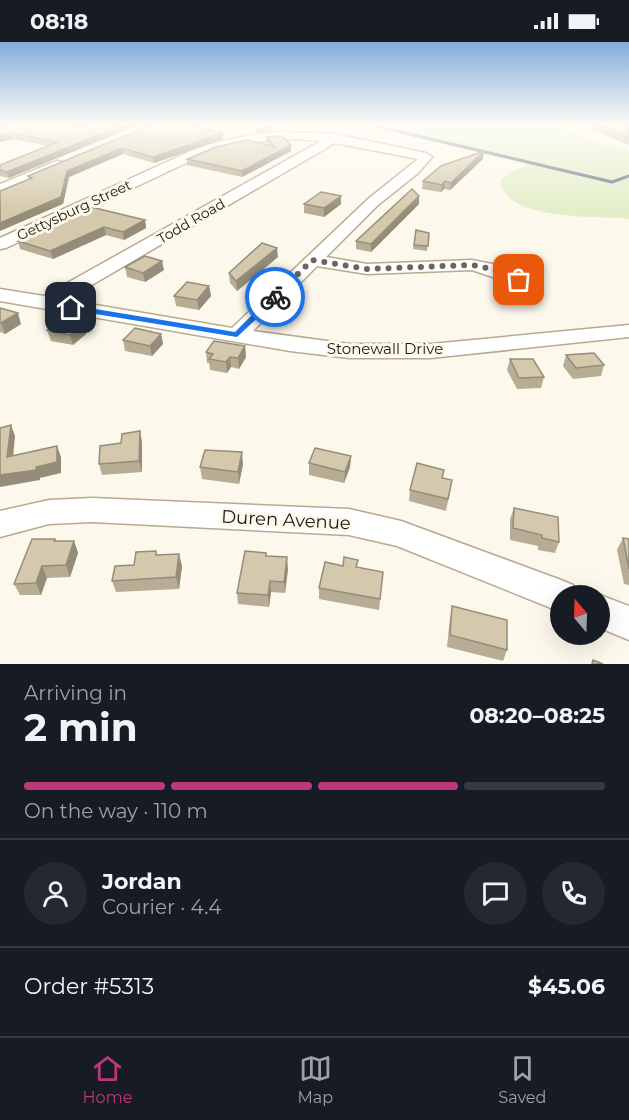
<!DOCTYPE html>
<html lang="en">
<head>
<meta charset="utf-8">
<style>
  :root { --surface:#171b24; --page:#242831; --text:#f1f3f6; --muted:#9ea1a6; --line:#363941; --accent:#bd387a }
  body { margin:0; font-family:Montserrat,sans-serif; background:var(--page); color:var(--text); height:100vh; display:flex; flex-direction:column; font-size:22px; white-space:nowrap }
  * { box-sizing:border-box; margin:0 }
  p { font-size:20px; color:var(--muted) }
  .icon { flex:none; width:33px; height:33px; fill:none; stroke:currentColor; stroke-width:2; stroke-linecap:round; stroke-linejoin:round }
  .map { position:relative; height:622px; overflow:hidden }
  .side { display:flex; flex-direction:column; background:var(--surface); flex:1 }
  .side>* { flex:none }
  .needle { width:39px; rotate:341deg }
  .fabs { position:absolute; left:550px; top:543px; display:grid; gap:12px }
  .fabs a { display:grid; place-items:center; width:60px; height:60px; border-radius:50%; background:var(--surface); box-shadow:0 6px 24px #0002; font-size:30px }
  .pin { position:absolute; display:grid; place-items:center; width:51px; height:51px; color:#fff; margin:-26px; border-radius:12px; box-shadow:0 3px 9px #0006 }
  .courier { position:absolute; display:grid; place-items:center; width:60px; height:60px; margin:-30px; border:4px solid #1a73e8; border-radius:50%; background:#fff; color:#222; box-shadow:0 2px 8px #0007 }
  .summary em { font-style:normal; font-weight:700 }
  .summary div { display:flex; flex-direction:column-reverse }
  .summary { display:flex; align-items:center; justify-content:space-between; height:102px; padding:0 24px }
  h1 { font-size:39px; font-weight:700; line-height:45px }
  .bar { display:grid; grid-template-columns:repeat(4,1fr); gap:9px 6px; align-content:center; height:72px; padding:0 24px }
  .bar i { height:8px; border-radius:4px; background:var(--line) }
  .bar .current { background:var(--accent) }
  .bar p { grid-column:span 4 }
  .line { display:flex; align-items:center; gap:15px; padding:0 24px; border-top:2px solid var(--line) }
  .line div { flex:1 }
  .round { display:grid; place-items:center; flex:none; width:63px; height:63px; border-radius:32px; background:var(--page) }
  .status { display:flex; justify-content:space-between; align-items:center; height:42px; padding:0 30px; background:var(--surface); direction:ltr }
  .status svg { height:16px; fill:currentColor }
  .tab-bar { display:flex; justify-content:space-around; align-items:center; height:84px; border-top:2px solid var(--line); background:var(--surface); font-size:16px; color:var(--muted) }
  .tab-bar a { display:grid; justify-items:center; gap:3px }
  .tab-bar .current { color:var(--accent) }
  .map>svg:first-child { display:block }
  .green { fill:#e4eec9 }
  .lines { fill:none; stroke-linecap:round; stroke-linejoin:round }
  .stream { stroke:#68798c; stroke-width:3 }
  .minor-casing { stroke:#b7aa8f; stroke-width:3 }
  .minor { fill:#fff; fill-rule:evenodd }
  .wall { fill:#b7ad95 }
  .shaded-wall { fill:#958d79 }
  .building { fill:#d5c9ad; stroke:#958d79; stroke-width:1.5 }
  .route { fill:#1a73e8 }
  .done { stroke:#6b665b; stroke-width:6; stroke-dasharray:0 10.8 }
  .labels { text-anchor:middle; dominant-baseline:central; stroke-width:6; stroke-linejoin:round; paint-order:stroke }
  .far-street-label { font-size:14px; fill:#1c180d; stroke:#fdf8ec }
  .street-label { font-size:15px; fill:#1c180d; stroke:#fdf8ec }
  .near-street-label { font-size:18px; fill:#1c180d; stroke:#fdf8ec }
</style>
</head>
<body>
<div class="status"><b>08:18</b><svg viewBox="0 0 49 12"><path d="M0 12V9h3v3zM5 12V6h3v6zM10 12V3h3v9zM15 12V0h3v12zM26 1h20v11H26zM47 4h2v5h-2z"/></svg></div>
<div class="map">
<svg width="629" height="622" viewBox="0 0 629 622">
  <rect width="100%" height="100%" fill="#fdf8ec"/>
  <path class="green" d="M370,82H551L601,102L629,108V177C599,173 504,180 500,138L511,130L534,121Z"/>
  <g class="lines">
    <path class="stream" d="M367,82L612,140L629,134"/>
    <g class="minor-casing">
      <g id="minor">
        <path d="M282,90L335,92L426,111L432,115L418,131L378,163L326,215L367,222L472,218L497,223L526,234L528,238L526,242L519,244L472,228L367,232L317,224L253,289L349,302H431L629,283V295L431,316H349L290,309L0,259V247L44,254L321,99C279,94 241,99 201,114L6,206L0,207V196L193,108C222,98 250,92 282,90ZM335,101L418,117L368,157L232,286L66,258Z"/>
        <path d="M57,119L62,120L64,123L62,126L0,151V142Z"/>
        <path d="M92,456L349,467L401,479L561,538L573,543L578,554H561V570L397,504L349,493L92,480L49,482L0,495V469L49,458Z"/>
        <path d="M600,553L629,564V598L600,586V554H598Z"/>
      </g>
    </g>
    <use href="#minor" class="minor"/>
  </g>
  <g class="wall">
    <path d="M11,82H140L9,136L0,134V123L49,104L13,97L0,100Z"/>
    <path d="M153,82H202L196,84L223,91V97L154,121L123,112L69,135L63,162L29,137L28,134Z"/>
    <path d="M251,82H269L272,85V89L258,90Z"/>
    <path d="M590,82H629V85L624,84L629,86V103L589,87Z"/>
    <path d="M266,95L291,103V109L242,135L187,123V117L269,104L266,101Z"/>
    <path d="M484,109L483,117L450,148L444,147L441,150L422,147L423,139Z"/>
    <path d="M419,154V162L371,210L356,207V199Z"/>
    <path d="M304,162H341L324,175L304,171Z"/>
    <path d="M145,178L146,186L124,198L106,193L53,217L20,207L18,199Z"/>
    <path d="M416,188L429,191L427,209L413,207Z"/>
    <path d="M278,215L237,249L230,241L229,231Z"/>
    <path d="M125,225L164,228L145,240L127,235Z"/>
    <path d="M209,244L211,254L199,268L176,264L174,254Z"/>
    <path d="M0,266L21,282L5,292L0,290Z"/>
    <path d="M84,282L86,292L73,303L51,299L47,288Z"/>
    <path d="M161,292L163,302L152,314L125,309L123,298Z"/>
    <path d="M245,304L246,315L239,327L231,325L227,331L210,328L209,321H207L206,310Z"/>
    <path d="M566,313L604,323L601,334L573,337L563,324Z"/>
    <path d="M510,317L544,335L541,346L517,347L507,328Z"/>
    <path d="M140,389L142,401V430L102,433L99,422L121,401Z"/>
    <path d="M351,414L350,425L344,441L309,433V421Z"/>
    <path d="M243,422L239,442L202,437L200,425Z"/>
    <path d="M443,436L452,438L446,469L409,459L410,448Z"/>
    <path d="M514,466L559,500L555,511L538,508V504L510,498V477Z"/>
    <path d="M623,496L629,497V543L624,542L617,508Z"/>
    <path d="M55,497L56,499H74L78,511L70,535L47,536L41,553H20L14,542Z"/>
    <path d="M158,513L182,524L179,547L116,550L112,539L134,523Z"/>
    <path d="M266,514L288,527L285,551L271,550L269,565L238,562L237,551Z"/>
    <path d="M357,526L383,530L379,568L319,557V546Z"/>
    <path d="M452,565L507,608L503,619L447,605L450,576Z"/>
  </g>
  <g class="shaded-wall">
    <path d="M126,82H140L9,136L7,130Z"/>
    <path d="M272,85V89L258,90L257,87Z"/>
    <path d="M12,91L13,97L0,100V94Z"/>
    <path d="M223,91V97L154,121L153,115Z"/>
    <path d="M291,103V109L242,135V129Z"/>
    <path d="M122,106L123,112L69,135L63,162L0,189V181L67,129Z"/>
    <path d="M484,109L483,117L450,148L451,141Z"/>
    <path d="M445,139L444,147L441,150L442,143Z"/>
    <path d="M341,154V162L324,175V166Z"/>
    <path d="M419,154V162L371,210V202Z"/>
    <path d="M145,178L146,186L124,198L123,190Z"/>
    <path d="M104,185L106,193L53,217L50,209Z"/>
    <path d="M277,206L278,215L237,249L236,239Z"/>
    <path d="M162,219L164,228L145,240L143,231Z"/>
    <path d="M209,244L211,254L199,268L197,258Z"/>
    <path d="M18,271L21,282L5,292L1,281Z"/>
    <path d="M84,282L86,292L73,303L70,293Z"/>
    <path d="M161,292L163,302L152,314L150,304Z"/>
    <path d="M245,304L246,315L239,327L238,316Z"/>
    <path d="M230,315L231,325L227,331L226,320Z"/>
    <path d="M11,383L15,394L12,426L7,415Z"/>
    <path d="M140,389L142,401V430L139,419Z"/>
    <path d="M57,404L61,415V431L40,436V438L0,445V433L36,425Z"/>
    <path d="M242,410L243,422L239,442L238,430Z"/>
    <path d="M351,414L350,425L344,441L345,430Z"/>
    <path d="M74,499L78,511L70,535L66,523Z"/>
    <path d="M179,512L182,524L179,547L176,535Z"/>
    <path d="M287,515L288,527L285,551L284,540Z"/>
    <path d="M42,524L47,536L41,553L36,541Z"/>
    <path d="M270,539L271,550L269,565L268,553Z"/>
  </g>
  <g class="building">
    <path d="M11,82H83L76,86L92,82H126L7,130L0,128V123L58,100L12,91L0,94V86Z"/>
    <path d="M153,82H189L223,91L153,115L122,106L67,129L61,155L0,181V149L32,136L28,134Z"/>
    <path d="M254,82H269L272,85L257,87Z"/>
    <path d="M597,82H624L623,83L629,86V95Z"/>
    <path d="M282,94L291,103L242,129L187,117L216,105L247,98L275,105L266,95Z"/>
    <path d="M484,109L451,141L445,139L442,143L423,139L441,124Z"/>
    <path d="M412,147L419,154L371,202L356,199Z"/>
    <path d="M321,150L341,154L324,166L304,162Z"/>
    <path d="M91,165L145,178L123,190L104,185L50,209L18,199Z"/>
    <path d="M416,188L429,191L428,204L414,203Z"/>
    <path d="M262,201L277,206L236,239L229,231Z"/>
    <path d="M145,214L162,219L143,231L125,225Z"/>
    <path d="M187,240L209,244L197,258L174,254Z"/>
    <path d="M0,266L18,271L1,281H0Z"/>
    <path d="M62,277L84,282L70,293L47,288Z"/>
    <path d="M135,286L161,292L150,304L123,298Z"/>
    <path d="M214,299L245,304L238,316L230,315L226,320L209,317L213,312L206,310Z"/>
    <path d="M594,311L604,323L576,326L566,313Z"/>
    <path d="M510,317H533L544,335L519,336Z"/>
    <path d="M11,383L7,415L57,404V420L36,425V428L0,433V386Z"/>
    <path d="M140,389L139,419L99,422L100,404L121,401L122,392Z"/>
    <path d="M315,406L351,414L345,430L309,421Z"/>
    <path d="M205,408L242,410L238,430L200,425Z"/>
    <path d="M417,421L444,428L442,436L452,438L448,457L410,448Z"/>
    <path d="M514,466L558,475L559,500L542,496V493L513,486Z"/>
    <path d="M623,496L629,497V527Z"/>
    <path d="M32,497H55L54,499H74L66,523L42,524L36,541L14,542Z"/>
    <path d="M156,509V513L179,512L176,535L112,539L115,524L134,523L136,510Z"/>
    <path d="M245,509L266,511V514L287,515L284,540L270,539L268,553L237,551Z"/>
    <path d="M344,515L358,518L356,525L383,530L380,557L319,546L325,520L343,524Z"/>
    <path d="M452,564L507,578V608L450,593Z"/>
    <path d="M593,618L603,622H592Z"/>
  </g>
  <linearGradient id="sky" x2="0" y2="1"><stop stop-color="#82add9"/><stop offset="0.49" stop-color="#fefcf6"/><stop offset="1" stop-color="#fefcf6" stop-opacity="0"/></linearGradient>
  <rect width="629" height="169" fill="url(#sky)"/>
  <path class="route" d="M272,253L280,255L237,295L71,268L66,266L71,263L235,290Z"/>
  <g class="lines">
    <path class="done" d="M275,255L312,218L367,227L472,223L491,227L519,238"/>
  </g>
  <g class="labels">
    <g class="far-street-label">
      <text transform="translate(74 168) rotate(-25)">Gettysburg Street</text>
      <text transform="translate(191 179) rotate(-30)">Todd Road</text>
    </g>
    <g class="street-label">
      <text x="385" y="306">Stonewall Drive</text>
    </g>
    <g class="near-street-label">
      <text transform="translate(286 478) rotate(3)">Duren Avenue</text>
    </g>
  </g>
</svg>
<div class="fabs">
<a><svg class="needle" viewBox="-14 -14 28 28"><path d="M0-13l5 13h-10z" fill="#e53935"/><path d="M0 13l5-13h-10z" fill="#9ea1a6"/></svg></a>
</div>
<div class="pin" style="left:519px;top:238px;background:#ea580c"><svg class="icon" aria-label="bag" viewBox="0 0 24 24"><path d="M5 8h14l-1 12H6zM9 8a3 3 0 0 1 6 0"/></svg></div>
<div class="pin" style="left:71px;top:266px;background:#1f2937"><svg class="icon" aria-label="home" viewBox="0 0 24 24"><path d="M3 11l9-7 9 7M6 9v11h12V9"/></svg></div>
<div class="courier" style="left:275px;top:255px"><svg class="icon" aria-label="bike" viewBox="0 0 24 24"><circle cx="6" cy="16" r="4"/><circle cx="18" cy="16" r="4"/><path d="M6 16l4-8h5l3 8M10 8l3 8H6M13 5h3"/></svg></div>
</div>
<section class="side">
<div class="summary"><div><h1>2 min</h1><p>Arriving in</p></div><em>08:20–08:25</em></div>
<div class="bar"><i class="current"></i><i class="current"></i><i class="current"></i><i></i><p>On the way · 110 m</p></div>
<div class="line" style="height:108px"><a class="round"><svg class="icon" aria-label="person" viewBox="0 0 24 24"><circle cx="12" cy="8" r="4"/><path d="M4 21q1-7 8-7t8 7"/></svg></a><div><b>Jordan</b><p>Courier · 4.4</p></div><a class="round"><svg class="icon" aria-label="chat" viewBox="0 0 24 24"><path d="M4 5h16v11H9l-5 4z"/></svg></a><a class="round"><svg class="icon" aria-label="phone" viewBox="0 0 24 24"><path d="M5 4h4l2 5-3 2q2 4 5 5l2-3 5 2v4C11 20 4 13 5 4z"/></svg></a></div>
<div class="line" style="height:78px"><div>Order #5313</div><b>$45.06</b></div>
</section>
<nav class="tab-bar">
<a class="current"><svg class="icon" aria-label="home" viewBox="0 0 24 24"><path d="M3 11l9-7 9 7M6 9v11h12V9"/></svg>Home</a>
<a><svg class="icon" aria-label="map" viewBox="0 0 24 24"><path d="M3 6l6-2 6 2 6-2v14l-6 2-6-2-6 2zM9 4v14M15 6v14"/></svg>Map</a>
<a><svg class="icon" aria-label="saved" viewBox="0 0 24 24"><path d="M7 4h10v16l-5-4-5 4z"/></svg>Saved</a>
</nav>
</body>
</html>
